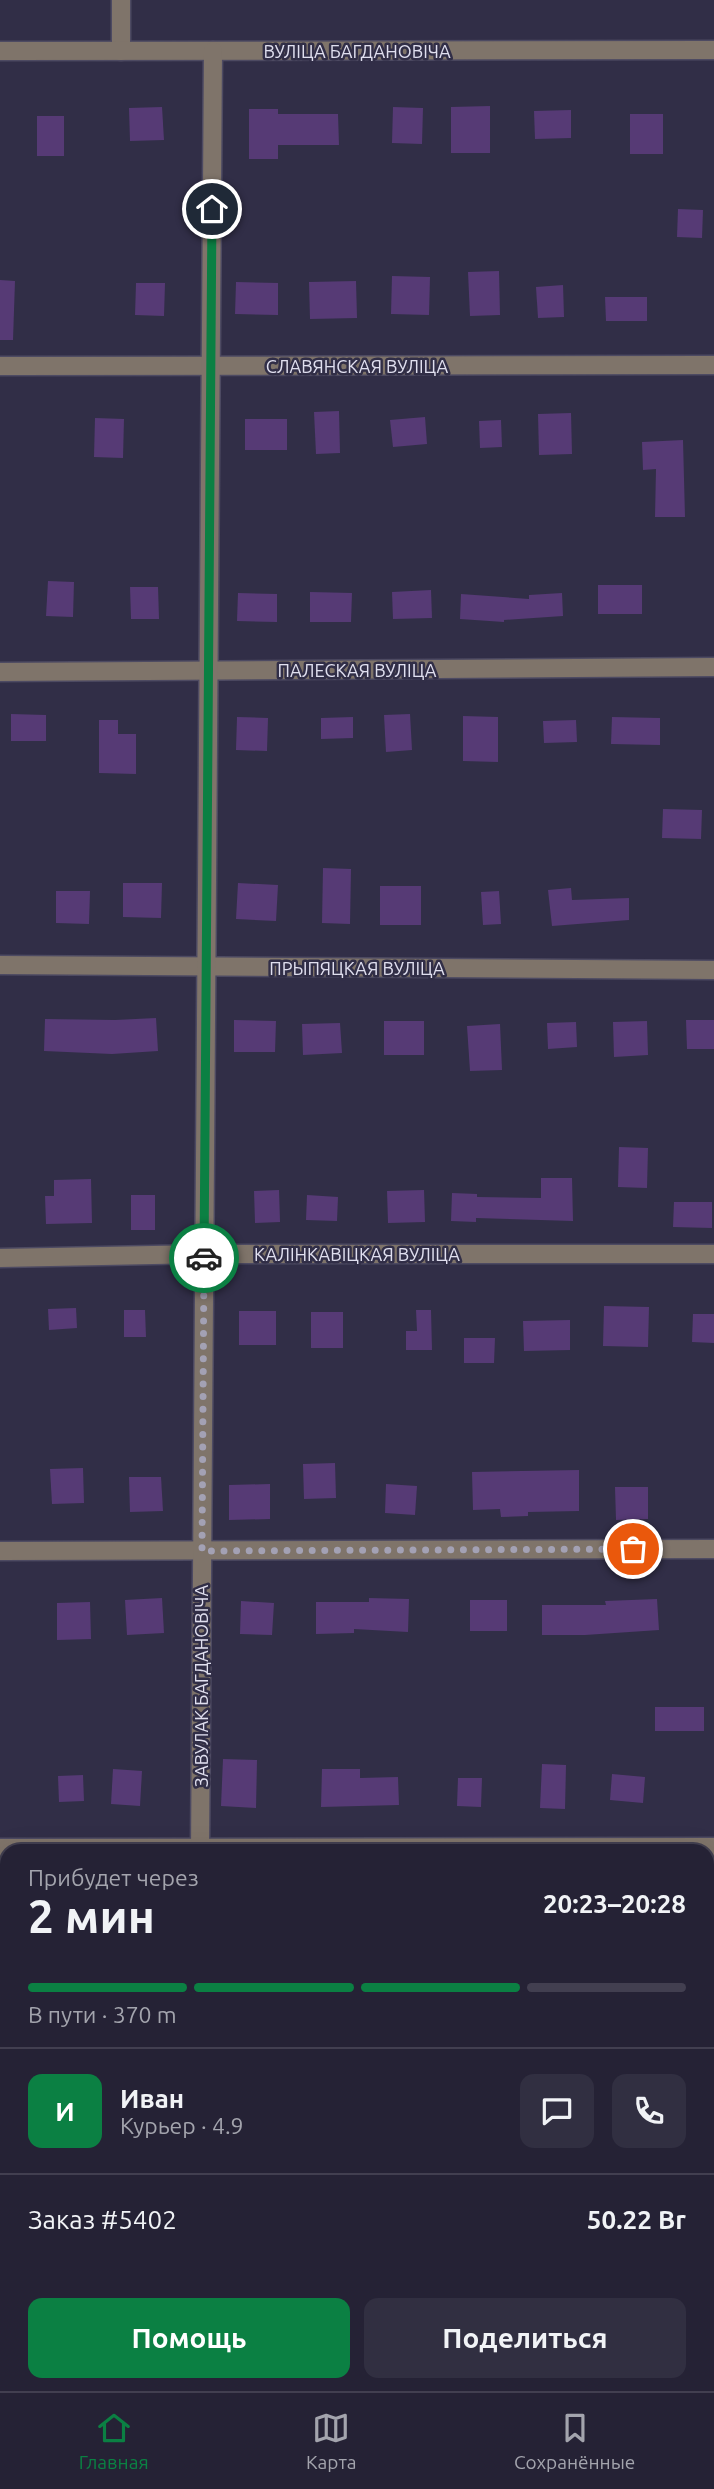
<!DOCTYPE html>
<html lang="ru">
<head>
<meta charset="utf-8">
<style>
  :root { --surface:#252235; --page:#312f41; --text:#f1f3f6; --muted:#a3a4ad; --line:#423f50; --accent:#0b8043 }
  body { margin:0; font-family:Ubuntu,sans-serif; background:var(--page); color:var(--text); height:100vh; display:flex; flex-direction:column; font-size:26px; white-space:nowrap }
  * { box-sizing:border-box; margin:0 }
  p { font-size:23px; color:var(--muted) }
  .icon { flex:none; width:38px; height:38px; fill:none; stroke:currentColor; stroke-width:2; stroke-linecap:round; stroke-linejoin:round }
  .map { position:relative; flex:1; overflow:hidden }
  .panel { position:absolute; left:0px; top:1844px; width:714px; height:548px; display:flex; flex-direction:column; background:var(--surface); border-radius:21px 21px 0 0; box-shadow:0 7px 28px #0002,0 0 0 2px var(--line) }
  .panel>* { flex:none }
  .pin { position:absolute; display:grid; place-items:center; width:60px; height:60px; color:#fff; margin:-30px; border:4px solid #fff; border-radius:50%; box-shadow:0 2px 7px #0007 }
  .courier { position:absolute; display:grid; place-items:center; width:70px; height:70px; margin:-35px; border:5px solid #0b8043; border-radius:50%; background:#fff; color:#222; box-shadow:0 2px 9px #0007 }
  .summary em { font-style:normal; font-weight:600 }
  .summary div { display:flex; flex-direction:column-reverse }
  .summary { display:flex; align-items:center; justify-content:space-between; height:119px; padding:0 28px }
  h1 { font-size:46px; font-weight:600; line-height:52px }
  .bar { display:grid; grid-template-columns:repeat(4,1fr); gap:10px 7px; align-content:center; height:84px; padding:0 28px }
  .bar i { height:9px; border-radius:5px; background:var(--line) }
  .bar .active { background:var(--accent) }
  .bar p { grid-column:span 4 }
  .line { display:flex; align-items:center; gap:18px; padding:0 28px; border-top:2px solid var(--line) }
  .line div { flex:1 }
  .round { display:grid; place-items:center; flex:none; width:74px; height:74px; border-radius:14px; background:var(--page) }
  .primary-button { display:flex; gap:14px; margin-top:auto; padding:14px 28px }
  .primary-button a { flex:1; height:80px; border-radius:14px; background:var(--accent); color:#fff; font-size:28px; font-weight:600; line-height:80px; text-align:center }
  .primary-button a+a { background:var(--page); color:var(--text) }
  .tabs { display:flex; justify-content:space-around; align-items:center; height:98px; border-top:2px solid var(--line); background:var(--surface); font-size:19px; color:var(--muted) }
  .tabs a { display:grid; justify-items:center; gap:4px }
  .tabs .active { color:var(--accent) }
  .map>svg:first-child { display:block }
  .building { fill:#563a75 }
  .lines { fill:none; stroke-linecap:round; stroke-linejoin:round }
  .minor-casing { stroke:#4d4a62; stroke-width:21 }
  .minor { stroke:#7f746a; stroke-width:18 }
  .done { stroke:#a3a1b4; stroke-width:7; stroke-dasharray:0 12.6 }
  .route { stroke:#0b8043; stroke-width:9 }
  .labels { text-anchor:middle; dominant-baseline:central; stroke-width:5; stroke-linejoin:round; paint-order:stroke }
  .street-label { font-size:18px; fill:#e0dfef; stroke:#312e47 }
</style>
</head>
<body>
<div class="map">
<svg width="714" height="2391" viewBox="0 0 714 2391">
  <rect width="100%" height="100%" fill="#312e47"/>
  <g class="building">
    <path d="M490,106V153H451V107Z"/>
    <path d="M162,107L164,140L130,141L129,108Z"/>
    <path d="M393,107L423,108L422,144L392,143Z"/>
    <path d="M249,109H278V114H338L339,145H278V159H249Z"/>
    <path d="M571,110V138L535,139L534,111Z"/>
    <rect x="630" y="114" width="33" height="40"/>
    <rect x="37" y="116" width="27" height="40"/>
    <path d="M678,209L703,210L702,238L677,237Z"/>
    <path d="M499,271L500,315L470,316L468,272Z"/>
    <path d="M392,276L430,277L429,315L391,314Z"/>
    <path d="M0,280L15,281L13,340H0Z"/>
    <path d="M356,281L357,318L310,319L309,282Z"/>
    <path d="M236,282L278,283V315L235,314Z"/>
    <path d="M136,283H165L164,316L135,315Z"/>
    <path d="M563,285L564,317L538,318L536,287Z"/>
    <path d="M605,297H647V321H606Z"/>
    <path d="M339,411L340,453L316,454L314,412Z"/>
    <path d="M571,413L572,454L539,455L538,414Z"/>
    <path d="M425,417L427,444L393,447L390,420Z"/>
    <path d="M95,418L124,419L123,458L94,457Z"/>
    <rect x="245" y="419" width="42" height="31"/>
    <path d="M501,420L502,447L480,448L479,421Z"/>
    <path d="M683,440L685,517H655L656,469L643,470L642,442Z"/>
    <path d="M48,581L74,582L73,617L46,616Z"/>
    <rect x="598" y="585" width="44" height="29"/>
    <path d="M130,587H158L159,619H131Z"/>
    <path d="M431,590L432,618L393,619L392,592Z"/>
    <path d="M310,592L352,593L351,622H310Z"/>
    <path d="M238,593L277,594V622L237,621Z"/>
    <path d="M562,593L563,616L504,620V622L460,619L461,594L529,599V595Z"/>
    <path d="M11,714L46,715V741H11Z"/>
    <path d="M410,714L412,750L386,752L384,715Z"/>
    <path d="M463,716L498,717V762L463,761Z"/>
    <path d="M237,717L268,718L267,751L236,750Z"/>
    <path d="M353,717V738L321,739V718Z"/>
    <path d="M612,717L660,718V745L611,744Z"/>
    <path d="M99,720H118V734H136V774L99,773Z"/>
    <path d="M576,720L577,742L544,743L543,721Z"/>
    <path d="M663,809L702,810L701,839L662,838Z"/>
    <path d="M323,868L351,869L350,924L322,923Z"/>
    <path d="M123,883H162L161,918L123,917Z"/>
    <path d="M238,883L278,885L276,921L236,919Z"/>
    <rect x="380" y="886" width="41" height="39"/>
    <path d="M571,888L572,900L629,898V920L552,926L548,890Z"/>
    <path d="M56,891H90L89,924L56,923Z"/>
    <path d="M499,891L501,924L483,925L481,892Z"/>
    <path d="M156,1018L158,1051L112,1054L44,1051L45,1019L115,1020Z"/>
    <path d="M234,1020L276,1021L275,1052H234Z"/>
    <path d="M686,1020H714V1049H687Z"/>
    <rect x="384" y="1021" width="40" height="34"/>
    <path d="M647,1021L648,1055L614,1057L613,1022Z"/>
    <path d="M576,1022L577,1047L548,1049L547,1023Z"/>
    <path d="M340,1023L342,1053L303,1055L302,1024Z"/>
    <path d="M500,1024L502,1070L470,1071L467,1026Z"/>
    <path d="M619,1147L648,1148L647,1188L618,1187Z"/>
    <path d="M541,1178H572L573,1221L476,1218V1222L451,1221L452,1193L477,1194V1197L541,1198Z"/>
    <path d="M91,1179L92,1223L46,1224L45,1196H54V1180Z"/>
    <path d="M279,1190L280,1222L255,1223L254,1191Z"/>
    <path d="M424,1190L425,1222L388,1223L387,1191Z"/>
    <rect x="131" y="1195" width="24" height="35"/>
    <path d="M307,1195L338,1197L337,1221L306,1220Z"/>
    <path d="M674,1202H712V1228L673,1227Z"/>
    <path d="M604,1306L649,1307L648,1347L603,1346Z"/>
    <path d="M76,1308L77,1328L49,1330L48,1309Z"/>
    <path d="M124,1310H145L146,1337H124Z"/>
    <path d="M416,1310H431L432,1350H406V1331H417Z"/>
    <rect x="239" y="1311" width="37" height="34"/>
    <rect x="311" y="1312" width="32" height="36"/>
    <path d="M693,1314H714V1343L692,1342Z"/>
    <path d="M570,1320V1350L524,1351L523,1321Z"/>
    <path d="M464,1338H495L494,1363H464Z"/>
    <path d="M335,1463L336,1498L304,1499L303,1464Z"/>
    <path d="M83,1468L84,1503L52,1504L50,1469Z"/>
    <path d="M579,1470V1511L528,1512V1516L501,1517L500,1509L473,1510L472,1472Z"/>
    <path d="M129,1477H161L163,1511L130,1512Z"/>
    <path d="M270,1484V1519L229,1520V1485Z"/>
    <path d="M386,1484L417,1486L415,1515L385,1513Z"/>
    <path d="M615,1487H648V1519L616,1520Z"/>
    <path d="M162,1598L164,1633L127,1635L125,1600Z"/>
    <path d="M369,1598L409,1599L408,1632L354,1629V1633L316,1634V1602H369Z"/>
    <path d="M657,1599L659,1630L585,1635H542V1605H606L605,1601Z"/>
    <rect x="470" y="1600" width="37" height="31"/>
    <path d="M241,1601L274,1603L272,1635L240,1634Z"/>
    <path d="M90,1602L91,1639L57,1640V1603Z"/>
    <rect x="655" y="1707" width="49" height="24"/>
    <path d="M223,1759L257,1760L256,1808L221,1806Z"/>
    <path d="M542,1764L566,1765L565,1809L540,1808Z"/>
    <path d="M113,1769L142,1771L140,1806L111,1804Z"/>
    <path d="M322,1769H360V1778L398,1777L399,1805L321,1807Z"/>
    <path d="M612,1774L645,1777L643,1803L610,1800Z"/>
    <path d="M83,1775L84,1801L59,1802L58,1776Z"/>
    <path d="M458,1778H482L481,1807L457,1806Z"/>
  </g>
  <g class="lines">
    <g class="minor-casing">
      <g id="minor">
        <path d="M121,0V51"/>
        <path d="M0,51L714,50"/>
        <path d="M0,366L714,365"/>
        <path d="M0,672L714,667"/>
        <path d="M0,965L714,970"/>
        <path d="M0,1258L204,1254H714"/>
        <path d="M0,1551L714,1549"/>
        <path d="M0,1848L714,1847"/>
        <path d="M200,1852L213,51"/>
        <path d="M707,1967L714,1950"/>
        <path d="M0,2138H7"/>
        <path d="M511,2391L514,2385"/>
      </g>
    </g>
    <use href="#minor" class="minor"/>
  </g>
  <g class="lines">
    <path class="done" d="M204,1258L202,1551L633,1549"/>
    <path class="route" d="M204,1258L212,209"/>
  </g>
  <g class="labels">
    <g class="street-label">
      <text x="357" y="51">ВУЛІЦА БАГДАНОВІЧА</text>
      <text x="357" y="366">СЛАВЯНСКАЯ ВУЛІЦА</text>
      <text x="357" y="670">ПАЛЕСКАЯ ВУЛІЦА</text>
      <text x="357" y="968">ПРЫПЯЦКАЯ ВУЛІЦА</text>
      <text x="357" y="1254">КАЛІНКАВІЦКАЯ ВУЛІЦА</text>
      <text transform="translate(201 1686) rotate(-90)">ЗАВУЛАК БАГДАНОВІЧА</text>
    </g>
  </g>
</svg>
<div class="pin" style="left:633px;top:1549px;background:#ea580c"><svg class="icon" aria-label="bag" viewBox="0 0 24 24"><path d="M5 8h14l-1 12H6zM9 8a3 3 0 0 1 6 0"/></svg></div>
<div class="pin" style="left:212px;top:209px;background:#1f2937"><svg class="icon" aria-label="home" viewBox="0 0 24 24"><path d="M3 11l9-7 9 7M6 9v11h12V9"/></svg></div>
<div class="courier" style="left:204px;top:1258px"><svg class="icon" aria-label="car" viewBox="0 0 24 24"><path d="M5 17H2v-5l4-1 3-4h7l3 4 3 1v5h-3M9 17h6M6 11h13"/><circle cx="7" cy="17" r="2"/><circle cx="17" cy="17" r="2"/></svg></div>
<section class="panel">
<div class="summary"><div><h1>2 мин</h1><p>Прибудет через</p></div><em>20:23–20:28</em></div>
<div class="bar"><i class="active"></i><i class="active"></i><i class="active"></i><i></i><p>В пути · 370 m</p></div>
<div class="line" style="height:126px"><b class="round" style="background:var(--accent);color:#fff">И</b><div><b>Иван</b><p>Курьер · 4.9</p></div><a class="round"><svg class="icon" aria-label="chat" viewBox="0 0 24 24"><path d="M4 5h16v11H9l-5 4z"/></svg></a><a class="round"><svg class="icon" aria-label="phone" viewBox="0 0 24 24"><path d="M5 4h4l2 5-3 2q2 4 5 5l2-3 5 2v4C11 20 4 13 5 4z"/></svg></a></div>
<div class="line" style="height:91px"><div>Заказ #5402</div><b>50.22 Br</b></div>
<div class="primary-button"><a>Помощь</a><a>Поделиться</a></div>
</section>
</div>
<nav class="tabs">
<a class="active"><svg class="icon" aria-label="home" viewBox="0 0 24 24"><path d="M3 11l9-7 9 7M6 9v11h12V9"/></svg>Главная</a>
<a><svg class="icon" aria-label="map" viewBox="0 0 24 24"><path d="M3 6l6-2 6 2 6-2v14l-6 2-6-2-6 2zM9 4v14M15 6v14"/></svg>Карта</a>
<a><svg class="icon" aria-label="saved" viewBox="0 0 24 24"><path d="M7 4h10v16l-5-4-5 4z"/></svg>Сохранённые</a>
</nav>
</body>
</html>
